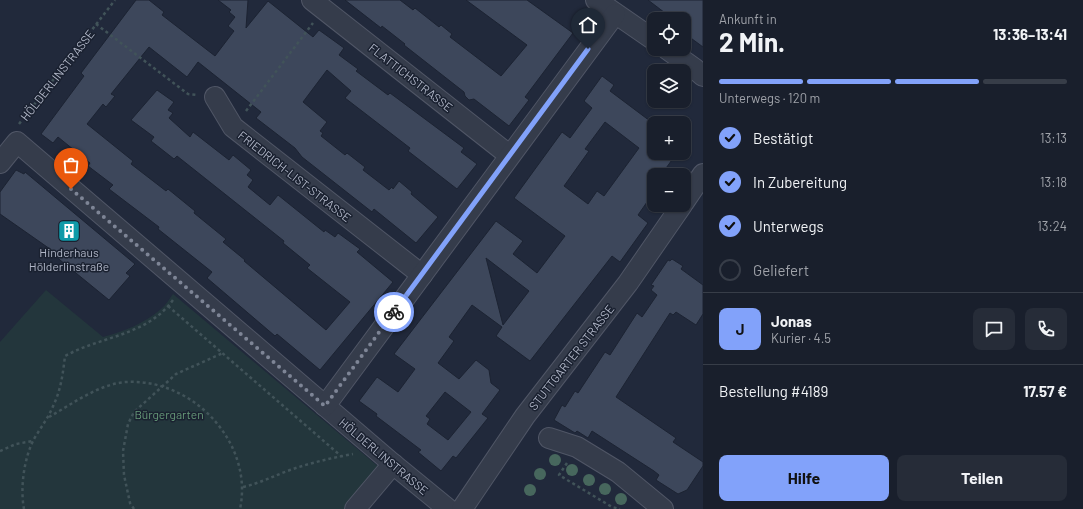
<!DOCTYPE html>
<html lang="de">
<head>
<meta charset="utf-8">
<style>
  :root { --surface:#191f2c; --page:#262c38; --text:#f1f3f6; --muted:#9fa2a9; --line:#373d48; --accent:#82a2fa }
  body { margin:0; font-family:Barlow,sans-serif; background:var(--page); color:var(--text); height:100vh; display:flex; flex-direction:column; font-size:15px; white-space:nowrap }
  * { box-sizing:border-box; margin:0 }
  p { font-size:13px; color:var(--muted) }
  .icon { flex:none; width:22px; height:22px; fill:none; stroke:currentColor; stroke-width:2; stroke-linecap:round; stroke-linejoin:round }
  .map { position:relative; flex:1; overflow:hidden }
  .sheet { display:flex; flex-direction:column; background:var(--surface); width:380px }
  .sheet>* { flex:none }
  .fabs { position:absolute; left:647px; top:12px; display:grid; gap:8px }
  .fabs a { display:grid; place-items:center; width:44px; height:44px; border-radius:8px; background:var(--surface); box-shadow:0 1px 3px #0004,0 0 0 1px var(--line); font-size:20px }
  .pin { position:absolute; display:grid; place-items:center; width:34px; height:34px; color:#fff; margin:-41px -17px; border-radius:50% 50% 50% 0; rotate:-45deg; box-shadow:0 0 4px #0007 }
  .pin .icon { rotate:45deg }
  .courier { position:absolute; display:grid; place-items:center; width:40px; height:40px; margin:-20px; border:3px solid #82a2fa; border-radius:50%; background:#fff; color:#222; box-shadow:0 1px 5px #0007 }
  .summary em { font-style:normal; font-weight:700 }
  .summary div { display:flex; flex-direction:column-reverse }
  .summary { display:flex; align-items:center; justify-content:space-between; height:68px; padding:0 16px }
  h1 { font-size:26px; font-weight:700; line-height:30px }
  .bar { display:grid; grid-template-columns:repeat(4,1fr); gap:6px 4px; align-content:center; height:48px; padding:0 16px }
  .bar i { height:5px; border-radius:3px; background:var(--line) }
  .bar .active { background:var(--accent) }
  .bar p { grid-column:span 4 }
  .line { display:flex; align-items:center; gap:10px; padding:0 16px; border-top:1px solid var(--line) }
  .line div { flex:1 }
  .round { display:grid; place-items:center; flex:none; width:42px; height:42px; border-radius:8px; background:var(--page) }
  ol { padding:0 16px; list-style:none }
  li { display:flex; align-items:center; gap:12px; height:44px }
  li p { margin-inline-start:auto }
  li .icon { padding:4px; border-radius:50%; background:var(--accent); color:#111; stroke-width:4 }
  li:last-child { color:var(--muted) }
  li i { width:22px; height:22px; border:2px solid var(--line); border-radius:50% }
  .action { display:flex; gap:8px; margin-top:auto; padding:8px 16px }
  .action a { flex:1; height:46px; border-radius:8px; background:var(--accent); color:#111; font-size:16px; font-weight:700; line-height:46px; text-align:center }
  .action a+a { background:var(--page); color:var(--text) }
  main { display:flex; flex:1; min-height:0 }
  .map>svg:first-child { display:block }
  .green { fill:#23363c }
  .building { fill:#3d475b; stroke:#1c2332; fill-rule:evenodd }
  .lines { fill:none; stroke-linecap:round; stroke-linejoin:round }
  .street-casing { stroke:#505666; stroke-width:22 }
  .path { stroke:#415359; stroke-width:2.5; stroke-dasharray:3 3; stroke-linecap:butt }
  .street { stroke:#353c4b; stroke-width:20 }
  .tree { fill:#47675d }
  .done { stroke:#7e8596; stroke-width:4; stroke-dasharray:0 7.2 }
  .route { stroke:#82a2fa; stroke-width:5 }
  .labels { text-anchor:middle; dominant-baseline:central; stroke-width:3; stroke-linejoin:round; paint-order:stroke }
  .street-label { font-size:12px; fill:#b0b6c7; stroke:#1a2130 }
  .poi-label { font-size:12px; fill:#b0b6c7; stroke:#1a2130 }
  .park-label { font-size:12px; fill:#669978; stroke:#1a2130 }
</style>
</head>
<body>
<main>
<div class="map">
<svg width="703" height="509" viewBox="0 0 703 509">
  <rect width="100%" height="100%" fill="#21293b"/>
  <path class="green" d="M46,290L103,337C124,331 144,324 161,309C166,305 169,299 173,294L380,468L346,509H0V342Z"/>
  <g class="building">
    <path d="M136,0H149L164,12L162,15L215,56L234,31L228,26L235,17L229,12L231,10L218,0H248L246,28L268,1L313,37L319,30L344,48L339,55L358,69L356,71L388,95L390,93L464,148L461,152L477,164L457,189L408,151L410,148L345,98L351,91L327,70L303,102L327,122L320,131L323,133L321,136L345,155L347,153L365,167L363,170L389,190L392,187L393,189L399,181L412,192L411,194L438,217L416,243L374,209L372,212L302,157L295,148L256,118L261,112L198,62L187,77L149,47L111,94L115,96L106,107L103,104L87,124L133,161L131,164L166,191L168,189L195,211L194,213L226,239L223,242L245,260L244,261L326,330L350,302L307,268L310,265L283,243L284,241L177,156L174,159L151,141L154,137L131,120L157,90L174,102L168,110L173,113L169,118L190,137L193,132L229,160L233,155L251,170L247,175L253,180L248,187L270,205L278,195L324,232L325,230L335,237L338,233L360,249L357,252L393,282L320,370L277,334L275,336L207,278L212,272L158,229L159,227L109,189L113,185L88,166L90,163L58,137L53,143L41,134L84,76L81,73Z"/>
    <path d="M345,0H400L413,10L415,8L439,27L441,25L452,34L450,37L501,76L527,45L466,0H527L573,33L525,97L529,100L509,126L474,99L469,100L465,96L464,92L404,45L405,44L382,26L381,28Z"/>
    <path d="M648,0H703V47L684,33V19H673Z"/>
    <path d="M602,76L614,85L610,91L654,124V153H677L661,175H654V192L638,215L648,223L620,262L612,256L530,361L496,336L502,327L472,305L449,337L454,341L438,363L459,379L476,360L489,370L491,383L500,390L482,414L488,418L456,458L453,456L441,471L418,452L421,450L376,416L377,414L359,401L377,377L398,392L415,369L394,354L496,221L523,241L513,254L537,273L565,236L514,198L562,132L570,138L592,108L584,101ZM605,122L639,148L604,196L597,191L588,204L564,186L589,151L585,149ZM486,258L529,291L503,325ZM445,392L471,412L448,440L427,424L430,419L426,416Z"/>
    <path d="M16,170L24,174L25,172L135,264L126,273L130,276L109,300L49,251L50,249L0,214V192Z"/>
    <path d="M672,259L683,266L681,269L703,285V314L696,325L676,312L673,315L670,313L616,397L676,438L673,442L703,462V466L687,490L678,494L656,480L659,475L654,471L592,431L588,438L577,431L575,433L554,420L562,405L565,407L575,391L578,393L605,352L610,355L637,313L642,317L657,295L651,290L654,286L651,285L668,260L670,261Z"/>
  </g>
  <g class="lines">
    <g class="street-casing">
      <g id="street">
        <path d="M312,0L509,155"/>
        <path d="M596,0L654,40"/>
        <path d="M667,49L695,69L703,76"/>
        <path d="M215,97L233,127L422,275"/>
        <path d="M0,163L17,142L393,464L448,509"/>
        <path d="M684,202L703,174"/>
        <path d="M325,406L615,14"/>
        <path d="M549,438L577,447L618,472L663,509"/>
        <path d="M355,509L393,464"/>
        <path d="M462,509L525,416L628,283L682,205"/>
      </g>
    </g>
    <g class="path">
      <path d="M96,24L188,94L198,95"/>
      <path d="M246,111L313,23"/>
      <path d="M19,124L115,0"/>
      <path d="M168,306L341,456"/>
      <path d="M49,417C72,404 99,384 126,382C193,378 254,443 240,509"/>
      <path d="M0,451L16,444L33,441"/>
      <path d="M567,463L559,475L612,507L620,509"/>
      <path d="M243,487C260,483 274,476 290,470C310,463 331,458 353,454"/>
      <path d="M24,509C20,488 24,458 34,439C41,427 49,417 54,404C61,389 63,373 65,356C101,336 147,336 173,300"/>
      <path d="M134,509L130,503L124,475L123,451L128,424L134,412L176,374L223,353"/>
    </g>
    <use href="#street" class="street"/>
  </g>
  <g class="tree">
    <circle cx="555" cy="460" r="6"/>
    <circle cx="572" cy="470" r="6"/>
    <circle cx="540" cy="474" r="6"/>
    <circle cx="589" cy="480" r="6"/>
    <circle cx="605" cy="489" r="6"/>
    <circle cx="530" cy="490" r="6"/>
    <circle cx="621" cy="499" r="6"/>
  </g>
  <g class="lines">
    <path class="done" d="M71,189L325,406L394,312"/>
    <path class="route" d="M394,312L588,49"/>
  </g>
  <defs>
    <g id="building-square" transform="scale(1.15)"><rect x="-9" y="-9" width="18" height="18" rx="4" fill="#0f9aa8" stroke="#1a2130"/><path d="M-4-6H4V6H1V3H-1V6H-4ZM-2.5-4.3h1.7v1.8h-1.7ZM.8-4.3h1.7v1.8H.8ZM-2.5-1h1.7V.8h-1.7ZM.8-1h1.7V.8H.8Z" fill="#fff"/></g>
  </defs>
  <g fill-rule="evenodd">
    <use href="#building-square" x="69" y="231"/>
  </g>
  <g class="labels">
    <g class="street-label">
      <text transform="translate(57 75) rotate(-52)">HÖLDERLINSTRASSE</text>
      <text transform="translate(411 77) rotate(38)">FLATTICHSTRASSE</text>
      <text transform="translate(295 176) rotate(38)">FRIEDRICH-LIST-STRASSE</text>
      <text transform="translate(571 357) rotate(-52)">STUTTGARTER STRASSE</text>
      <text transform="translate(384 456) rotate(40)">HÖLDERLINSTRASSE</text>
    </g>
    <g class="poi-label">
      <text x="69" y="252">Hinderhaus<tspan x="69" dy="14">Hölderlinstraße</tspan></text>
    </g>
    <g class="park-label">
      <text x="169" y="414">Bürgergarten</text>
    </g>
  </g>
</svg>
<div class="fabs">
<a><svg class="icon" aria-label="locate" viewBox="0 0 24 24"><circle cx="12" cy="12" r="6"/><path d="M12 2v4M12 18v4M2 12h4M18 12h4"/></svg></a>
<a><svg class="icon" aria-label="layers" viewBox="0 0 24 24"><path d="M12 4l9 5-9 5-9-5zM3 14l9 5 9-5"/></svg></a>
<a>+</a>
<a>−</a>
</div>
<div class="pin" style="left:71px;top:189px;background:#ea580c"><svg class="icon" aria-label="bag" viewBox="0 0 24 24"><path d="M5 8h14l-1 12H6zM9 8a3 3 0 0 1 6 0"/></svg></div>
<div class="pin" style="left:588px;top:49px;background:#1f2937"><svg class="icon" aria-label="home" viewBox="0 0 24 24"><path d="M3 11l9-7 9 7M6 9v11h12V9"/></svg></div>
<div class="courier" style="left:394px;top:312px"><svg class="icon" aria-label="bike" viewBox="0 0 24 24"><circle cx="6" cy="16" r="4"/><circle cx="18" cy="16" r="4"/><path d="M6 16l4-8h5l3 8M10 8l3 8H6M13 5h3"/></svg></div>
</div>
<section class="sheet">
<div class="summary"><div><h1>2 Min.</h1><p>Ankunft in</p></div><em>13:36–13:41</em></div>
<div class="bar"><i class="active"></i><i class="active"></i><i class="active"></i><i></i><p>Unterwegs · 120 m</p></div>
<ol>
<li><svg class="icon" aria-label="check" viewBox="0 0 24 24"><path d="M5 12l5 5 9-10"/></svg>Bestätigt<p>13:13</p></li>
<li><svg class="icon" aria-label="check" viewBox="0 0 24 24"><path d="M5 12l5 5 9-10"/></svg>In Zubereitung<p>13:18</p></li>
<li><svg class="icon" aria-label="check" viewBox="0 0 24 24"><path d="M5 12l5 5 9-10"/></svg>Unterwegs<p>13:24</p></li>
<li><i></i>Geliefert</li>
</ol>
<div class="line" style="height:72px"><b class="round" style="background:var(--accent);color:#111">J</b><div><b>Jonas</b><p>Kurier · 4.5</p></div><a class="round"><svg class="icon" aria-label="chat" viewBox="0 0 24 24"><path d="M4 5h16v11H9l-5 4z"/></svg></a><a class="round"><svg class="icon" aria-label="phone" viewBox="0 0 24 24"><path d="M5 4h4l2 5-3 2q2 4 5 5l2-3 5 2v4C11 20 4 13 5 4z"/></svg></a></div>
<div class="line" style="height:52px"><div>Bestellung #4189</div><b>17.57 €</b></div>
<div class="action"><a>Hilfe</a><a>Teilen</a></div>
</section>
</main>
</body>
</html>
